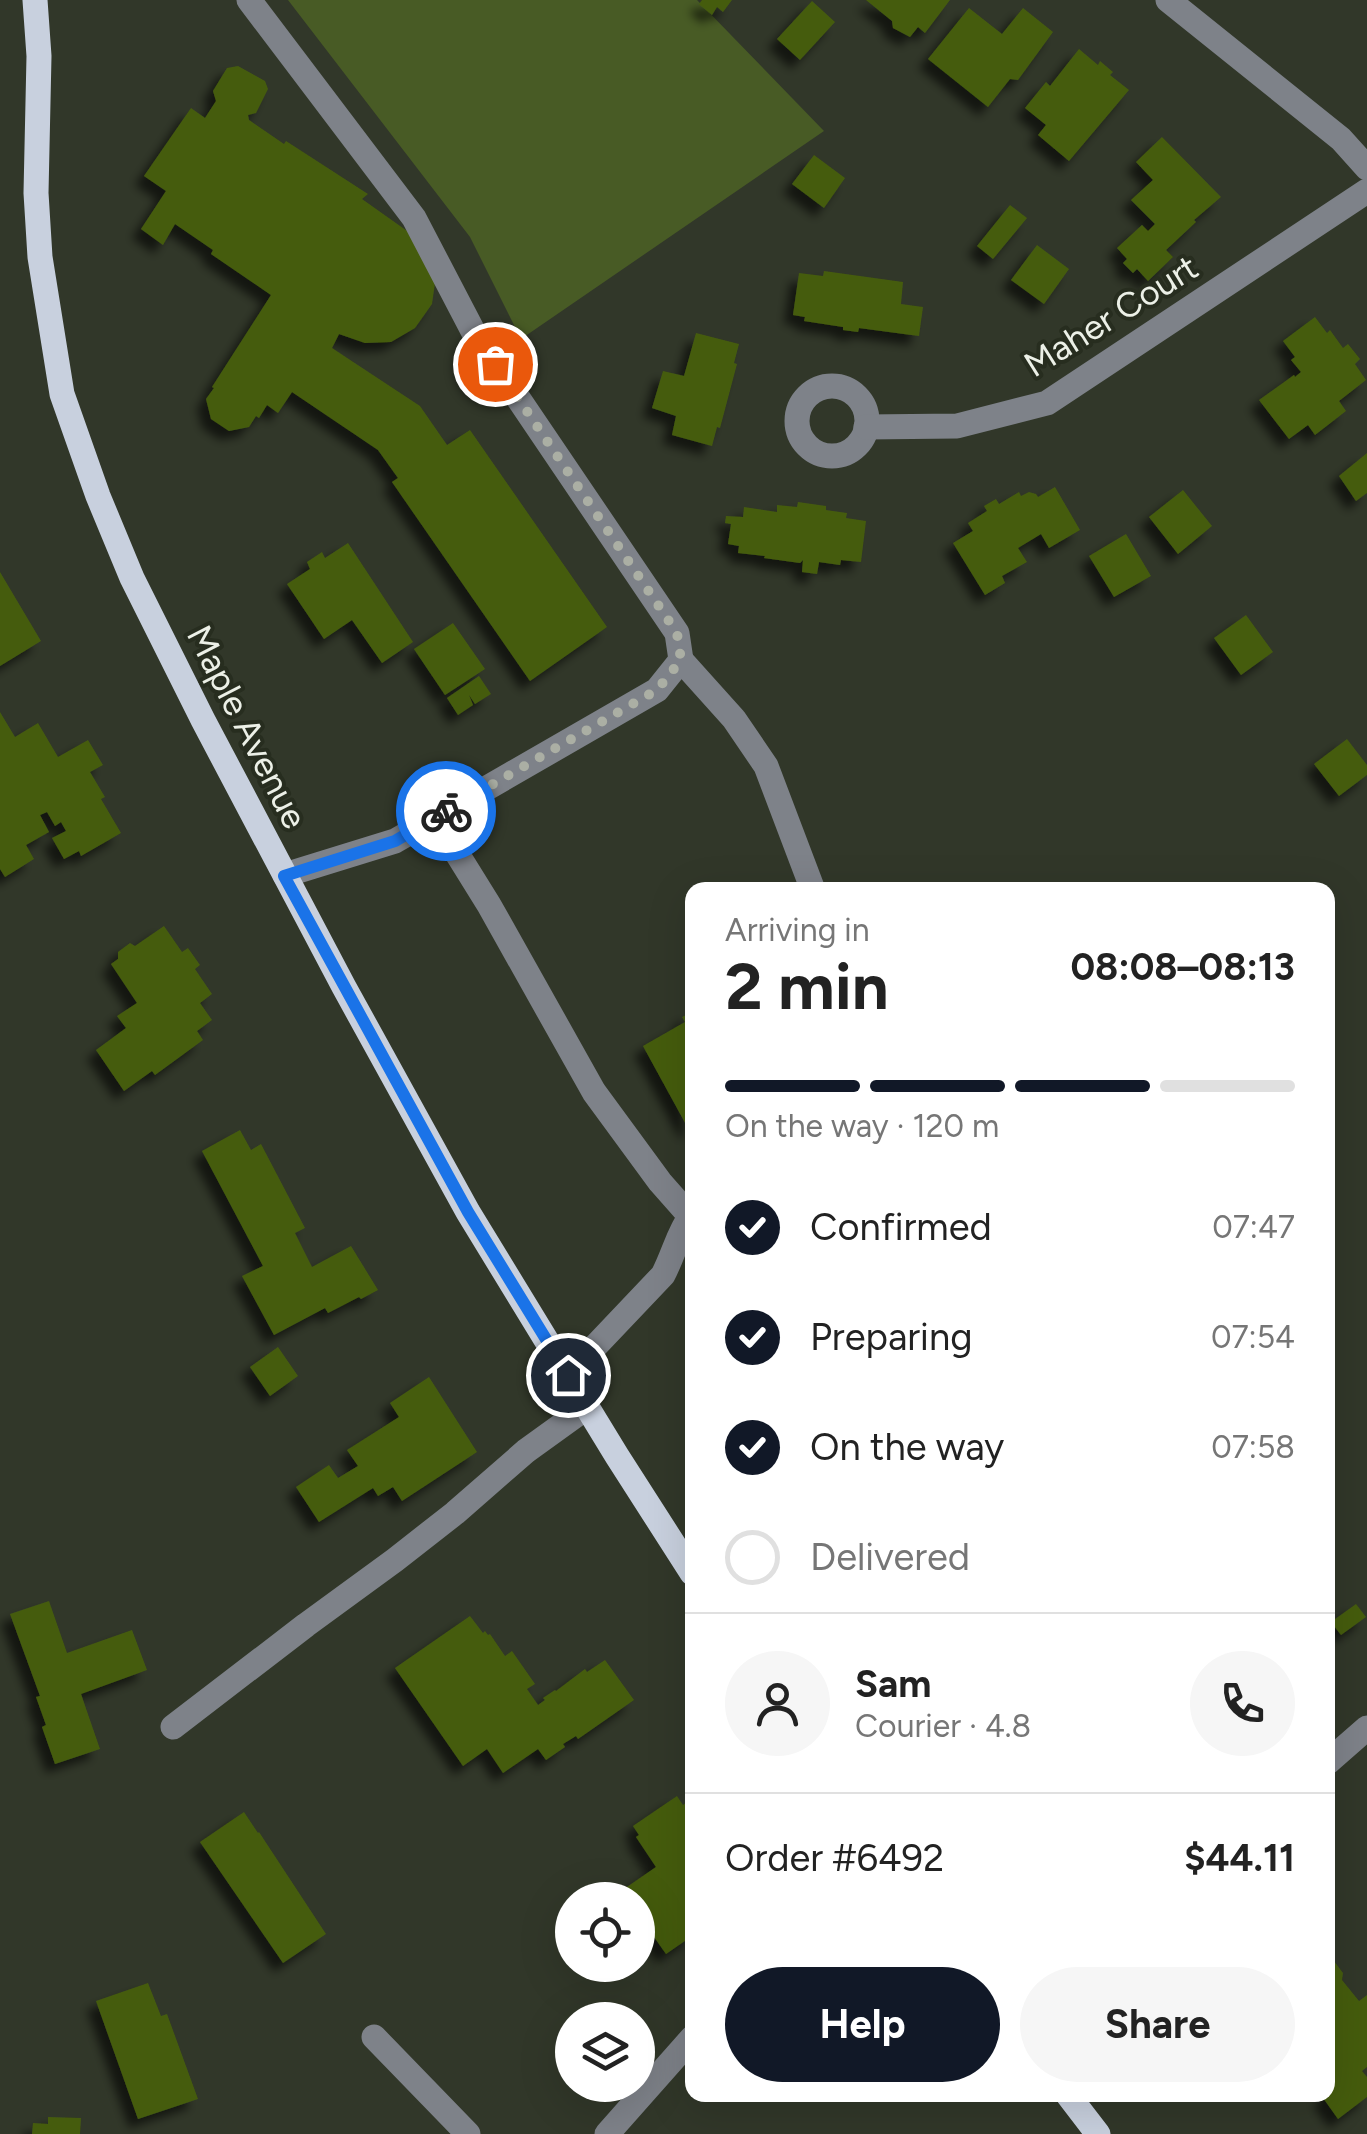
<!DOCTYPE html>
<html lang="en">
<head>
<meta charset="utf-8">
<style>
  :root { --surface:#fff; --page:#f6f6f6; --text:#222; --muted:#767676; --line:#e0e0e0; --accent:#111827 }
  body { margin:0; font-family:Figtree,sans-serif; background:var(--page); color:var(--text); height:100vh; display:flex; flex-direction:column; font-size:38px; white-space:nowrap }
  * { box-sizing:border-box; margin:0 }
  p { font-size:32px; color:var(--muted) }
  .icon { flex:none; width:55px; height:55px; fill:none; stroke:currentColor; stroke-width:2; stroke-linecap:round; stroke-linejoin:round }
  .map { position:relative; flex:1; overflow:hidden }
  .details { position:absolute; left:685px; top:882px; width:650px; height:1220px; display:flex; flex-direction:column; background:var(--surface); border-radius:20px; box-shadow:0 10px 40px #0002 }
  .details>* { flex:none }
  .buttons { position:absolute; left:555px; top:1882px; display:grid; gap:20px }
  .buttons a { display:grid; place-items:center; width:100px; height:100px; border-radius:50%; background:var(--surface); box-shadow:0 10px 40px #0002; font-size:50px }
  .pin { position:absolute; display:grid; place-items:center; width:85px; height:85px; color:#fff; margin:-42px; border:5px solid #fff; border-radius:50%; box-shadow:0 2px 10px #0007 }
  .courier { position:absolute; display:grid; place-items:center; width:100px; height:100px; margin:-50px; border:8px solid #1a73e8; border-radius:50%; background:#fff; color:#222; box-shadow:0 2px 12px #0007 }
  .head em { font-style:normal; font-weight:700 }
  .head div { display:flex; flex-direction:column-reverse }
  .head { display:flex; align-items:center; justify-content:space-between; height:170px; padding:0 40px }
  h1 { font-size:65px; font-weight:700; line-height:75px }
  .bar { display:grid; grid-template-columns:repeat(4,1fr); gap:15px 10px; align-content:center; height:120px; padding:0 40px }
  .bar i { height:12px; border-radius:8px; background:var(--line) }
  .bar .current { background:var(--accent) }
  .bar p { grid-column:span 4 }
  .line { display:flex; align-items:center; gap:25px; padding:0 40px; border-top:2px solid var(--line) }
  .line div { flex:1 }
  .round { display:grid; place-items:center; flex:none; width:105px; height:105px; border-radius:52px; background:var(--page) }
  ol { padding:0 40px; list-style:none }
  li { display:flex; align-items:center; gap:30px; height:110px }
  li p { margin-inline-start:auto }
  li .icon { padding:10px; border-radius:50%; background:var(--accent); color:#fff; stroke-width:4 }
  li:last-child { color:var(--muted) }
  li i { width:55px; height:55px; border:5px solid var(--line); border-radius:50% }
  .action { display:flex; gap:20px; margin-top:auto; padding:20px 40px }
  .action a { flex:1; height:115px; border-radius:60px; background:var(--accent); color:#fff; font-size:40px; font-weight:700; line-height:115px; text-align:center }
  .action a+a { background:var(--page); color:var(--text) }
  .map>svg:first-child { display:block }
  .green { fill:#485b25 }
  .building { fill:#455c0e; filter:url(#shadow) }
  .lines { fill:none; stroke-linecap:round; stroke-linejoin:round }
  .minor { stroke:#7e8289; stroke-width:25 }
  .major { stroke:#c8d0de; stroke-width:25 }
  .done { stroke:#abafa4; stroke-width:10; stroke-dasharray:0 18 }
  .route { stroke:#1a73e8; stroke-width:12 }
  .labels { text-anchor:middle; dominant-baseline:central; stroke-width:8; stroke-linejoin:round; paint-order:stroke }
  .street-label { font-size:35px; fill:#ecf0e7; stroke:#272d1f }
</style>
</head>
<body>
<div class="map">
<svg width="1367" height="2134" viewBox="0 0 1367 2134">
  <defs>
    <filter id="shadow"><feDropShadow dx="-9" dy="9" stdDeviation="5" flood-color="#0009"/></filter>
  </defs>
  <rect width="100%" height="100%" fill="#313729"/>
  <path class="green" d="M288,0H697L824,131L521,339L470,237Z"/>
  <g class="building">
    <path d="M702,0H732L723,12L717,7L712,15L699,4Z"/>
    <path d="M866,0H950L925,33L918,27L910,37L893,28L892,21Z"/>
    <path d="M812,1L835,22L800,60L777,39Z"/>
    <path d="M969,8L1002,34L1023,8L1053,32L1018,80L1010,79L988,107L928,59Z"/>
    <path d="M1079,49L1098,65L1100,61L1113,72L1110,75L1129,90L1069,161L1038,135L1046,125L1025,108L1046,82L1050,86Z"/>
    <path d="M238,66L265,81L268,89L256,113L248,115L249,120L284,144L286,141L368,194L362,199L410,233L436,276L432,304L415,328L391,342L365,343L339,334L332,348L420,406L447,445L470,430L607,627L530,681L392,482L398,478L378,450L292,392L278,413L267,405L259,418L256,416L249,427L229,431L211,419L206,399L214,388L212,387L271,295L211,254L213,250L175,224L163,245L141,229L166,191L144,176L191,108L205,118L216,101L213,91L227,68Z"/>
    <path d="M1162,137L1221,197L1194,220L1196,222L1166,250L1173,257L1148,281L1137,269L1133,273L1123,263L1127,259L1117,248L1142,225L1148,231L1155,224L1131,200L1153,180L1136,162Z"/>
    <path d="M814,155L845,178L824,208L792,184Z"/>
    <path d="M1010,205L1027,218L993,259L977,246Z"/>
    <path d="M1037,245L1069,269L1044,304L1011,280Z"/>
    <path d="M824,271L903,282L901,304L923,307L919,336L859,328L858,332L843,330V327L804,321L805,317L793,315L799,273L823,276Z"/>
    <path d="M1315,317L1327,333L1330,330L1343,348L1348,344L1360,359L1355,364L1366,380L1339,401L1346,411L1315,435L1308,425L1289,439L1259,400L1294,375L1295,377L1301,372L1291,360L1295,357L1283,341Z"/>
    <path d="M696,333L739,344L734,363L737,364L720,428L717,427L712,446L672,435L676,416L652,408L663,371L684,376Z"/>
    <path d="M1367,453V493L1356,501L1339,476Z"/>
    <path d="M1055,487L1080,530L1049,548L1041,534L1018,548L1027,562L1002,576L1005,583L985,595L953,543L973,531L968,523L987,511L984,506L996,499L999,504L1019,492L1021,496L1029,492L1036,494L1038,497Z"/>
    <path d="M1183,490L1212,526L1178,554L1149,517Z"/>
    <path d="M798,502L826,506V510L847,513L846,518L866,521L861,562L841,560L840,565L819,562L817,574L802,572L803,560L800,563L764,558L765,556L738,553L739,546L728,544L731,524L725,523L726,516L743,517L744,507L777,512V505L797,507Z"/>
    <path d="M1126,534L1151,576L1114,597L1089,556Z"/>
    <path d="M348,543L413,642L382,663L352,620L324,639L287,584L310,569L307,562L322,552L325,558Z"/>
    <path d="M0,572L41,641L0,666Z"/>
    <path d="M1246,615L1273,652L1241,675L1214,638Z"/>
    <path d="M453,623L485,669L445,695L414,649Z"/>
    <path d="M479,676L491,694L475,704L469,695L473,705L458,715L447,698Z"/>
    <path d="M0,712L15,737L38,723L58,757L88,740L103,765L90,772L105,797L101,799L121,833L81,856L79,851L64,859L52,838L66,831L61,822L55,826L47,812L40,815L49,832L26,845L34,859L5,877L0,869Z"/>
    <path d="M1347,739L1367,765V775L1339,796L1314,764Z"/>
    <path d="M164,926L182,952L188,948L200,965L195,969L212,994L200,1003L212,1020L197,1031L203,1040L155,1075L152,1071L124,1091L96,1050L126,1028L117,1016L137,1003L111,964L118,959V952L130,943L135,946Z"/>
    <path d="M692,1012V1128L689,1130L643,1046L685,1022L682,1017Z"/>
    <path d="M240,1130L251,1150L261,1144L305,1228L295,1233L312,1267L351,1246L378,1290L361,1299L359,1297L328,1313L325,1308L274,1335L242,1276L263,1266L202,1151Z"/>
    <path d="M278,1347L298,1376L270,1396L250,1367Z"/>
    <path d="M429,1377L477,1452L402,1501L393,1487L378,1496L373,1488L319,1522L296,1487L329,1465L338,1478L358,1466L347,1450L399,1417L390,1403Z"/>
    <path d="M49,1601L67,1653L132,1630L147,1670L81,1694L100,1749L55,1764L42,1727L46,1725L36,1697L40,1696L10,1614Z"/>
    <path d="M1356,1604L1366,1617L1341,1635L1331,1622Z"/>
    <path d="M470,1616L483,1633L485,1631L488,1635L490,1634L505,1656L512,1651L535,1684L527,1689L538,1705L545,1700L543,1698L555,1690L556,1691L585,1669L587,1672L605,1660L634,1700L578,1739L576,1736L563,1744L565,1747L546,1760L538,1749L503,1773L487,1749L463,1766L395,1668Z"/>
    <path d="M677,1796L683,1805L687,1802L692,1809V1936L666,1954L638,1914V1900H627L621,1891L656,1867L636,1837L639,1835L633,1826Z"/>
    <path d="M244,1812L258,1833L259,1832L326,1934L283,1963L200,1842Z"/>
    <path d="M1328,1960L1334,1961L1343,1973L1342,1980L1359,2001L1367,1995V2067L1362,2071L1367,2077V2097L1338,2119L1321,2095H1328Z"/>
    <path d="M148,1983L161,2016L167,2014L198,2099L138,2119L96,2001Z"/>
    <path d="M48,2117L81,2118L80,2134H32L33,2123L48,2124Z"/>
  </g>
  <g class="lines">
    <g class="minor">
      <path d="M249,0L414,218L474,333L677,633L681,660L657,690L395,841L285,875"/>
      <path d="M1168,0L1341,139L1367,168"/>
      <circle cx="832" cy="421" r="35"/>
      <path d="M866,427L957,426L1047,403L1367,191"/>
      <path d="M681,660L734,719L766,766L813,890"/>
      <path d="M435,818L489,905L594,1092L660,1182L690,1216"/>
      <path d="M568,1375L663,1275C674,1254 678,1233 692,1214"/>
      <path d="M173,1727L306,1625L395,1560L455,1513L526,1451L587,1407"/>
      <path d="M1328,1762L1367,1728"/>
      <path d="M374,2037L468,2134"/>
      <path d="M607,2134L692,2038"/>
    </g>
    <g class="major">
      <path d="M35,0L39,56L36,193L40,257L62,394L98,496L132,578L203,720L344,987L468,1212L617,1456L692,1573"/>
      <path d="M1068,2095L1098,2134"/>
    </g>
  </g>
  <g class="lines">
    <path class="done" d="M446,811L657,690L681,660L677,633L495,364"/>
    <path class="route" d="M446,811L395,841L284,876L468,1212L568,1375"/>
  </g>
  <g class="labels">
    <g class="street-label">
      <text transform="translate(1111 316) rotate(-32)">Maher Court</text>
      <text transform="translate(247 727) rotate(63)">Maple Avenue</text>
    </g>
  </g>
</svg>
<div class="buttons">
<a><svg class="icon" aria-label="locate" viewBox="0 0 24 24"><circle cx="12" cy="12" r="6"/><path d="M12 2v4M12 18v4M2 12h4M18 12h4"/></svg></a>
<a><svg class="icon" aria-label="layers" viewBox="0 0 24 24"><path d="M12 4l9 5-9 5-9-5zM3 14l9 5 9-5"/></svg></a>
</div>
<div class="pin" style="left:495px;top:364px;background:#ea580c"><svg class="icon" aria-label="bag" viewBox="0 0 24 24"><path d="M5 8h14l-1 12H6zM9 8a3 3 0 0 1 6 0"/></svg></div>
<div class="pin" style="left:568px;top:1375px;background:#1f2937"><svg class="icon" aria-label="home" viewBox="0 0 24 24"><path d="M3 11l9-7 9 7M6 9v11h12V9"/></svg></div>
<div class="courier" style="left:446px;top:811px"><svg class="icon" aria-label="bike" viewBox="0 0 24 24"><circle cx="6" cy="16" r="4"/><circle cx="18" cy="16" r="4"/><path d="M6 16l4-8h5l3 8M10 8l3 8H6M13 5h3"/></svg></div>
<section class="details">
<div class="head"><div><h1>2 min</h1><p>Arriving in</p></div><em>08:08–08:13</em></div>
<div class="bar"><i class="current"></i><i class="current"></i><i class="current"></i><i></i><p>On the way · 120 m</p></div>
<ol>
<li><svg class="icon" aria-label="check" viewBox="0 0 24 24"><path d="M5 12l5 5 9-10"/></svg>Confirmed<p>07:47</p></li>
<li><svg class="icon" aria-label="check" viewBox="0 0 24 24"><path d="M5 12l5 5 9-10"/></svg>Preparing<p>07:54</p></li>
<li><svg class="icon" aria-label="check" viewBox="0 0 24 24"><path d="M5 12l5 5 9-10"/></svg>On the way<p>07:58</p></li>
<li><i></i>Delivered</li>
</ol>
<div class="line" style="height:180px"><a class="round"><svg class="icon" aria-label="person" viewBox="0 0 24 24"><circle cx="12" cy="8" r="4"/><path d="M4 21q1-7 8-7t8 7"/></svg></a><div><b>Sam</b><p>Courier · 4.8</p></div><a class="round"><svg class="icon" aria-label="phone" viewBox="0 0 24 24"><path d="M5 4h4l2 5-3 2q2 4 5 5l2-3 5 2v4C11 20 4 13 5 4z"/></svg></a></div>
<div class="line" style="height:130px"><div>Order #6492</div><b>$44.11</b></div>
<div class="action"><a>Help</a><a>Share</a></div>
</section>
</div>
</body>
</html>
